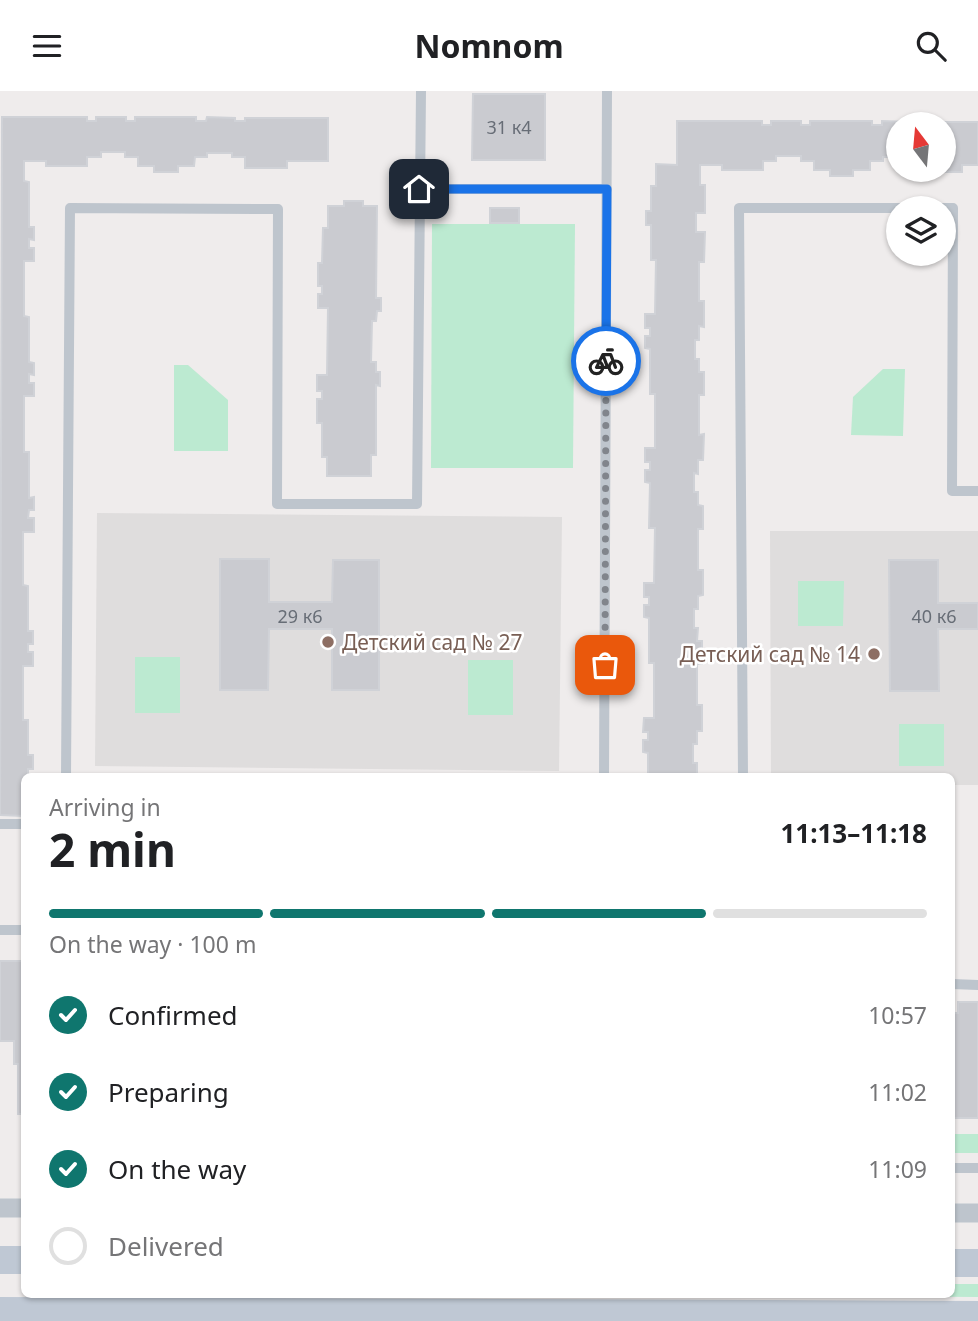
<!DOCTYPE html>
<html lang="en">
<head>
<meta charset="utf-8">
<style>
  :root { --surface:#fff; --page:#f2f2f2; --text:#202124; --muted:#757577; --line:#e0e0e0; --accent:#0f766e }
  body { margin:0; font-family:"Noto Sans",sans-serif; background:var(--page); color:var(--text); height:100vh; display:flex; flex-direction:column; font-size:26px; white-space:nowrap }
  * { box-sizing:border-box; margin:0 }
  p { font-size:23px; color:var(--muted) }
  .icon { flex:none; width:38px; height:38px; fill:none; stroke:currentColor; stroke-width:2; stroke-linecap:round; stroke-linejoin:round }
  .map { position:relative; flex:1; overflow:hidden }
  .sheet { position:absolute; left:21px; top:682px; width:934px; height:525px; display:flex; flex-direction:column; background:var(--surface); border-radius:10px; box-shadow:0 2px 5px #0004 }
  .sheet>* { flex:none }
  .needle { width:46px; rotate:344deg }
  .fabs { position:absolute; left:886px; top:21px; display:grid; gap:14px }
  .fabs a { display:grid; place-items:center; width:70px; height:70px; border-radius:50%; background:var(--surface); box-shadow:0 2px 5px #0004; font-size:35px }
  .pin { position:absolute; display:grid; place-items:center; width:60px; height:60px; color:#fff; margin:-30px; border-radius:14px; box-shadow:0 4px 10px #0006 }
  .courier { position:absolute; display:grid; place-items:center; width:70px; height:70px; margin:-35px; border:5px solid #1a73e8; border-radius:50%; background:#fff; color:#222; box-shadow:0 2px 9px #0007 }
  .overview em { font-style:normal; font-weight:700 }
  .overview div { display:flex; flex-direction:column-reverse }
  .overview { display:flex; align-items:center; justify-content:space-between; height:119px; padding:0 28px }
  h1 { font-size:46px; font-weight:700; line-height:52px }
  .bar { display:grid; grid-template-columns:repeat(4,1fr); gap:10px 7px; align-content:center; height:84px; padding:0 28px }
  .bar i { height:9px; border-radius:5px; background:var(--line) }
  .bar .on { background:var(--accent) }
  .bar p { grid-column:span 4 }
  ol { padding:0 28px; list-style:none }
  li { display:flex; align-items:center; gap:21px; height:77px }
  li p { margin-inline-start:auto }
  li .icon { padding:7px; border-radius:50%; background:var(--accent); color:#fff; stroke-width:4 }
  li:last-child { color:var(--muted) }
  li i { width:38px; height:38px; border:4px solid var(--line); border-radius:50% }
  header { display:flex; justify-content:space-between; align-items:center; height:91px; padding:0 28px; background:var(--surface); font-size:32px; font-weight:700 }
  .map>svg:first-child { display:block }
  .education { fill:#dfdddd }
  .green { fill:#bcead1 }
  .building { fill:#cacbd0; stroke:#d0d2d7; stroke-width:2 }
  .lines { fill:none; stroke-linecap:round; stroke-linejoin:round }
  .lane { stroke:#bec5cd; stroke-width:10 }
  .street { stroke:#bec5cd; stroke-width:19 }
  .secondary { stroke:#bfc8d4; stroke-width:28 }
  .done { stroke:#81858c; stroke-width:7; stroke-dasharray:0 12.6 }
  .route { stroke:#1a73e8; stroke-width:9 }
  .education-dot { fill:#8d6e63; stroke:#fff; stroke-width:2.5 }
  .labels { text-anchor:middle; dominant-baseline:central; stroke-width:5; stroke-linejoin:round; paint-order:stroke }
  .number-label { font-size:18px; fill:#676d76 }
  .education-label { font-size:21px; fill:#785e54; stroke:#fff; text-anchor:start }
</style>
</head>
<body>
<header><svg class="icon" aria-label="menu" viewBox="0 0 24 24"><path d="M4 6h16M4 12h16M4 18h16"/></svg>Nomnom<svg class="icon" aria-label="search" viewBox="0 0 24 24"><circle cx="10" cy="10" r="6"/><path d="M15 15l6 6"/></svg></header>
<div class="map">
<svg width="978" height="1230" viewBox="0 0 978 1230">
  <rect width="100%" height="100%" fill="#efecec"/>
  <g class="education">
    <path d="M97,422L562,426L559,680L95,675Z"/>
    <path d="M770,440H978V694H952V686H771Z"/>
  </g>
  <g class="green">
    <path d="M432,133H575L573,377H431Z"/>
    <path d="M174,274H188L228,309V360H174Z"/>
    <path d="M883,278H905L903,345L851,344L853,306Z"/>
    <path d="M798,490H844L843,535H798Z"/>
    <rect x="135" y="566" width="45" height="56"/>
    <rect x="468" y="569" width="45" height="55"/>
    <rect x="899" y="633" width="45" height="42"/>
    <rect x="952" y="1043" width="26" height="19"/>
    <path d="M952,1193H978V1206L671,1204H952Z"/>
  </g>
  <g class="building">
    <path d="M473,3H545V69H472Z"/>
    <path d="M2,26H87V30H96V26H126V30H135V26H196V30H206L207,26L235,27V30H245V27H328V70H287V77H245V66H232V62H207V66H195L194,75H178V81H154V75H138V66H125V61H101V66H87V75H46V70H24V90L29,91V136H34V149L29,148V157H34V170H24V225L29,226V271L34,272V284L29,283V292H34V305H24V361H29V407L34,406V419H29L28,427H34V441H23V494L28,495V540H33V553H28V561H33V575H23V629H28V664H33V678H28V686H24L23,725L0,724Z"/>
    <path d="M677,30H762V34H771V30H801V34H810V30H872V34H882V30L911,31V33H898V66H883V70H870V79H853V85H830V79H814V70H801V65H776V70H763V79H722V74H700V94H705V122H696V141H705L704,171H699V210H704V236L699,235V249H695V268H699V281H704V304H699V344L704,343L703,369H698V383L694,382V401H698V414L703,415V438H698V479H703V504L698,505V518H694V537H698L697,550H702V573H697V614H702V640H697V653H693V672H697V685L702,686H648V662L643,661V649H648V641H643L644,627H654V572H649V527L644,526V514H649V506H644V492H654L655,437H649L650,392L645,391V379H650V371H645V357H655V303H650V258L645,257V245H650V237H645V223H655L656,169H651V134H646V120H651V95H656V73L677,74Z"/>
    <path d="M921,31H978V74H962V81H920V79H943V33H921Z"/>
    <path d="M344,110H363V115H377L376,207H381V220H377L376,230H372L371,271H376V281H380V295L376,294V364H371V385H327V366H322V332H317V308H322V300H317V284H327L328,217H318V203H322V195H318V172H322L323,137H328V115H344Z"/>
    <rect x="490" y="117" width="29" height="15"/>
    <path d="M220,468H269V511H332L333,469H379V599H332V538H269L268,599H220Z"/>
    <path d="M889,469H938V512H978V538H938L939,600H890Z"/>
    <path d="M0,870H24V1023H18V973H14V950H0Z"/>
    <path d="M958,911H978V1027H952V922H958Z"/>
  </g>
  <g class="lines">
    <g class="lane">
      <path d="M419,98H607"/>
      <path d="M943,117H953L952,400H978"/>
      <path d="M66,686L70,117L278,118L277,413H417L421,0"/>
      <path d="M604,686L607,0"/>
      <path d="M743,686L739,117H941"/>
      <path d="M0,733H24"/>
      <path d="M0,839H24"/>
      <path d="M952,893L978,894"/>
      <path d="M952,1077H978"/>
    </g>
    <g class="street">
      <path d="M0,1117H24"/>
      <path d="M952,1122H978"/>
    </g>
    <g class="secondary">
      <path d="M0,1169H24"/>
      <path d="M952,1172H978"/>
      <path d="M0,1220L978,1224"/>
    </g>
  </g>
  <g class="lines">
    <path class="done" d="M605,574L606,270"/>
    <path class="route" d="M419,98H607L606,270"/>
  </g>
  <g class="education-dot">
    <circle cx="328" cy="551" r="7"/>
    <circle cx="874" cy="563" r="7"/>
  </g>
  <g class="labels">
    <g class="number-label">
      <text x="509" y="36">31 к4</text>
      <text x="300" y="525">29 к6</text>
      <text x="934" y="525">40 к6</text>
    </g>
    <g class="education-label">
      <text x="342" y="551">Детский сад № 27</text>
      <text x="860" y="563" text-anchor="end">Детский сад № 14</text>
    </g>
  </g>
</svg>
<div class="fabs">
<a><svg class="needle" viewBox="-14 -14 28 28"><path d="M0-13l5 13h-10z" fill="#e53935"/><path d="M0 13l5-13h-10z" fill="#757577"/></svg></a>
<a><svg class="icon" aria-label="layers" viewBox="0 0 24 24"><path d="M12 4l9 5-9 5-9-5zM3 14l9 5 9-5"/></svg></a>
</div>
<div class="pin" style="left:605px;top:574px;background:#ea580c"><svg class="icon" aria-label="bag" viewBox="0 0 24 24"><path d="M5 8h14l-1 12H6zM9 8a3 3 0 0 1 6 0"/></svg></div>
<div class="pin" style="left:419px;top:98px;background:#1f2937"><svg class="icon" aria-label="home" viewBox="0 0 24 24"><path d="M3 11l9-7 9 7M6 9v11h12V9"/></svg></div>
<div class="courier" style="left:606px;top:270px"><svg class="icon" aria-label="bike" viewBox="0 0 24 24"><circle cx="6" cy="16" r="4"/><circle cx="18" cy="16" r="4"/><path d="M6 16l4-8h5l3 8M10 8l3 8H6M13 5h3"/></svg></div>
<section class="sheet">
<div class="overview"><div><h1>2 min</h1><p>Arriving in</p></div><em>11:13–11:18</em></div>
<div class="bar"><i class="on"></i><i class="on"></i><i class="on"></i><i></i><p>On the way · 100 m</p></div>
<ol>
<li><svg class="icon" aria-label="check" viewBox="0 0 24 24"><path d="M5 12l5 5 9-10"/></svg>Confirmed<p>10:57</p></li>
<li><svg class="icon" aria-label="check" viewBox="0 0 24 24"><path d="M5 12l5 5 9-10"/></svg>Preparing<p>11:02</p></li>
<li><svg class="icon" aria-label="check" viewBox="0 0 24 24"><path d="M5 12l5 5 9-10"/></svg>On the way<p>11:09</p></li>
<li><i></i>Delivered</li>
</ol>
</section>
</div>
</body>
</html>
